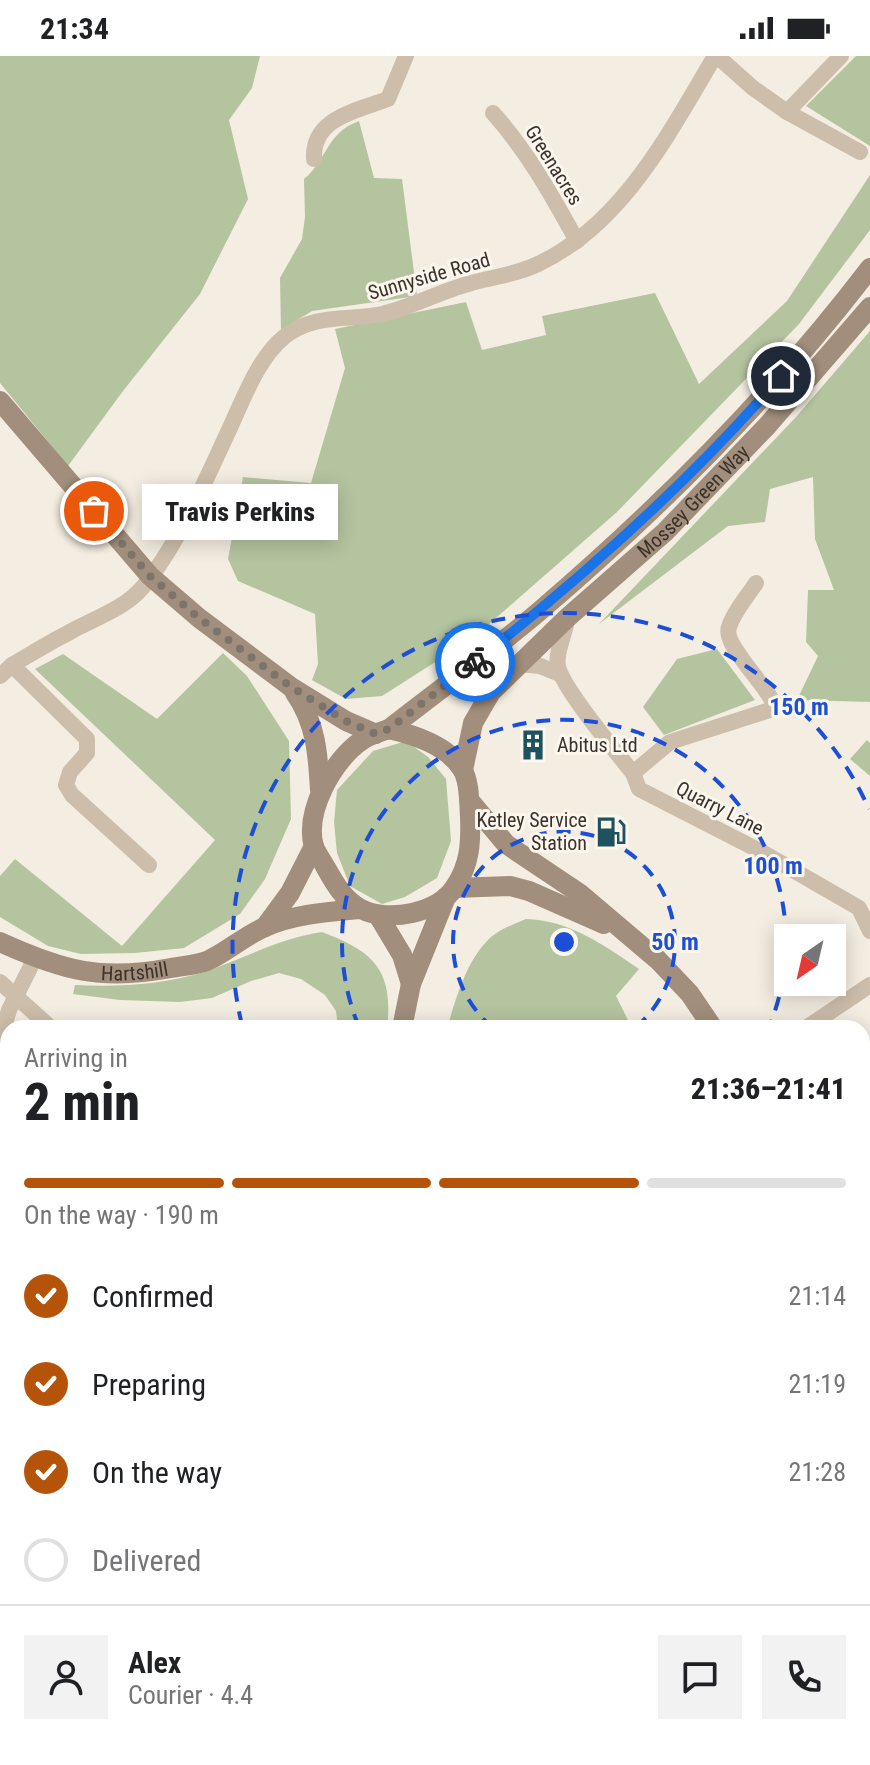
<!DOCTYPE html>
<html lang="en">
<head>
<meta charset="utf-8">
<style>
  :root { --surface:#fff; --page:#f2f2f2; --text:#202124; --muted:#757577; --line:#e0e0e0; --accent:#b45309 }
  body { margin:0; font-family:"Roboto Condensed",sans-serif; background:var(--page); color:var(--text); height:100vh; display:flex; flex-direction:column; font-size:30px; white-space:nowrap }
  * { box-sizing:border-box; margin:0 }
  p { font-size:26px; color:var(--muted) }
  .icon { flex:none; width:44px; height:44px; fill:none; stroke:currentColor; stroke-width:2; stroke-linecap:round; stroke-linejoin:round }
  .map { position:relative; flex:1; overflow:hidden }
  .sheet { position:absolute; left:0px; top:964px; width:870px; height:746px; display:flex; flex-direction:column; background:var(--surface); border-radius:24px 24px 0 0; box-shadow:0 4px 20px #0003 }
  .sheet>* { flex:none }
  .needle { width:52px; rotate:214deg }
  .tools { position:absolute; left:774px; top:868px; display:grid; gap:16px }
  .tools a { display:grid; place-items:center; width:72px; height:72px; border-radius:0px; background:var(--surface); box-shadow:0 4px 20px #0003; font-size:40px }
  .pin { position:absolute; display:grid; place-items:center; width:68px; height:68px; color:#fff; margin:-34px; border:4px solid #fff; border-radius:50%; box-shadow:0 2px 8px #0007 }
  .courier { position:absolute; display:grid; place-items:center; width:80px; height:80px; margin:-40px; border:6px solid #1a73e8; border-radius:50%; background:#fff; color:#222; box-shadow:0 2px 10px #0007 }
  .bubble { position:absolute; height:56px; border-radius:0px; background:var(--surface); box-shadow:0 4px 20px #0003; font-size:26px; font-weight:800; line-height:56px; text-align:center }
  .headline em { font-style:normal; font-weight:800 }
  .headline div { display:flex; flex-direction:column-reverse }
  .headline { display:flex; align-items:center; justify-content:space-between; height:136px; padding:0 24px }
  h1 { font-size:52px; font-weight:800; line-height:60px }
  .bar { display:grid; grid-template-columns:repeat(4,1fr); gap:12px 8px; align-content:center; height:96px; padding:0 24px }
  .bar i { height:10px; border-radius:6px; background:var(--line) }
  .bar .selected { background:var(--accent) }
  .bar p { grid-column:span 4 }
  .line { display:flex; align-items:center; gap:20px; padding:0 24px; border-top:2px solid var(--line) }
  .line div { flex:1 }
  .round { display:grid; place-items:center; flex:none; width:84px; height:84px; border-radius:0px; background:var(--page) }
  ol { padding:0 24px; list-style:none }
  li { display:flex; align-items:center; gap:24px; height:88px }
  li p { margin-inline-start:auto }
  li .icon { padding:8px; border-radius:50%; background:var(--accent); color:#fff; stroke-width:4 }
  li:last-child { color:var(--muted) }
  li i { width:44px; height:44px; border:4px solid var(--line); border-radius:50% }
  .status { display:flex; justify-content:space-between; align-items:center; height:56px; padding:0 40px; background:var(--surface); direction:ltr }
  .status svg { height:22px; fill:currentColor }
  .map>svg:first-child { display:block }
  .green { fill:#b4c49f }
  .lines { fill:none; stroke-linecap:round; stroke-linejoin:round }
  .street { stroke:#cdbeab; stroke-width:16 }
  .secondary { stroke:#a18e7c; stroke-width:20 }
  .done { stroke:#7c736b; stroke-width:8; stroke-dasharray:0 14.4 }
  .route { stroke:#1a73e8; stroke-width:10 }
  .ring { fill:none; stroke:#1d4ed8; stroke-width:4; stroke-dasharray:14 10 }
  .labels { text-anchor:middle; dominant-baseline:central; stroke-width:6; stroke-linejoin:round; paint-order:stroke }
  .street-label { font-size:20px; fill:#3b322b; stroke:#fbf6ee }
  .poi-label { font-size:20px; fill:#3b322b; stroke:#fbf6ee; text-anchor:start }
  .centre { fill:#1d4ed8; stroke:#fbf6ee; stroke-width:4 }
  .ring-label { font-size:24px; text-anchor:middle; font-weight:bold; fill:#1d4ed8; stroke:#fbf6ee; stroke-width:6; stroke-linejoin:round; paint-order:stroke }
</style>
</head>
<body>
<div class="status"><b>21:34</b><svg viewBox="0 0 49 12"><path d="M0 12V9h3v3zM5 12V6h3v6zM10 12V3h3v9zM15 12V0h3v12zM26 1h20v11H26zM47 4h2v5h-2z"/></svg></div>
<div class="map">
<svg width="870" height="1709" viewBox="0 0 870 1709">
  <rect width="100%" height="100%" fill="#f4ede1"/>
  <g class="green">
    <path d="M0,0H260L252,32L229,64L248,143L200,238L123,335L68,410L0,327Z"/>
    <path d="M856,0H870V90L806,50Z"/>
    <path d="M359,65L374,122L402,123L417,240L312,255L281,274L280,222L302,183L305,161L304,123C328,103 326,77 359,65Z"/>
    <path d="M870,119V174L799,268L617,456L473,582L382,640L346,643L312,624L318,608L315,558L238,525L228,503L243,421L311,427L345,312L335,273L466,246L482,294L546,279L542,260L655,237L699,328L787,245Z"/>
    <path d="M870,275V646L797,644L818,600L806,586L808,534H834L815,483L813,421L770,433L765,466L728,470L599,568L796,361Z"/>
    <path d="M717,593L755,644L664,679L643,651L677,603Z"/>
    <path d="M223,597L247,620L289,685L291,763L265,823L240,858L184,892L135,897L81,898L48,890L0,861V820L15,803L122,890L215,784L35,613L63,598L157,663Z"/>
    <path d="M867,684L870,687V720L850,703Z"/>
    <path d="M406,685L428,701L446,723L451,785L437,822L405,841L382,848L350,830L337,797L334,766L337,734L373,695Z"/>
    <path d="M526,863C569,864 604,889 639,913L616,940L632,972H447C456,943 465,908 487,885C497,874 512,869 526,863Z"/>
    <path d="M322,876C373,895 394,914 387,972H338L336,955L325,939L301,923L279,917L251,925L212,942L180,946L120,944L73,938L75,929C120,931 161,929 204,916C244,903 279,882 322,876Z"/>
    <path d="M8,1433V1463L0,1470V1439Z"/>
    <path d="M870,1489V1554L862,1556V1523L868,1520L862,1509V1493Z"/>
    <path d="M8,1530V1585L0,1601V1537Z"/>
    <path d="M862,1693L870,1698V1709H814L807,1702H862Z"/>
    <path d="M313,1702H470V1709H311Z"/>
  </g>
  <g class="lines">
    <g class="street">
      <path d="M717,0L753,32L787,56L841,0"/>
      <path d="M787,56L860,96"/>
      <path d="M493,57C528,96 552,140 577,185"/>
      <path d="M314,103C312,62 356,55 388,43L406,0"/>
      <path d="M567,562C566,578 555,595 558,610C562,632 617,697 633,717L670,686L776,652C767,628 722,589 729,571C734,555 747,541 756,527"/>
      <path d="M518,608L540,610L560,618"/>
      <path d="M12,609L87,683V697L70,716L66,729L72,739L149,809"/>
      <path d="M0,620L12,609C31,598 50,586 70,576C93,563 124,553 142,532C177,491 206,423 229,374C243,344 258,302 284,281C314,257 348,265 382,258C412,251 439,236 468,228C491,221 516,219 538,208C623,168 669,77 715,0"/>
      <path d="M633,717L639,733L760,795L859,852L870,875"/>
      <path d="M0,926L51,972"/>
      <path d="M806,972L870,929"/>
      <path d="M0,985L9,954L35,902"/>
      <path d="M0,1362L8,1365"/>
      <path d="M862,1570L870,1568"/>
      <path d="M862,1678L870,1683"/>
      <path d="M479,1702L480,1709"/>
      <path d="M553,1702L556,1709"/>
      <path d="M667,1709L673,1702"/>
    </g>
    <g class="secondary">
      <path d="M0,345L150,520L199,562L291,631L346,665L376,678"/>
      <path d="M295,637C316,667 318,698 320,734"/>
      <path d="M389,673C440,633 493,595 542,553C662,450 774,338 870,212"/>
      <path d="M389,673C414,679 447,689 462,713C470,725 469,747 470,761C471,787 470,808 455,831C438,857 389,867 361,853C344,844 335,828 326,812C323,806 317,798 314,791C304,756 333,704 361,685C369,679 380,676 389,673Z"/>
      <path id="s1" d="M463,714L473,667L491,636L567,562L665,476L767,370L870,251"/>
      <path d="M469,744L506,788L579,837L658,904L690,938L713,972"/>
      <path d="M454,832L510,830L529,835L604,868"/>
      <path d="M378,859L402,899L411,928"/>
      <path d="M265,871L290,837L314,790"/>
      <path id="s2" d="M0,886C64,915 101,925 171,912C182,910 196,909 207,905C227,896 244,880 265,871C295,858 328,856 360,853"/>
      <path d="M402,972L411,928L446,841"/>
      <path d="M862,1299L870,1326"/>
      <path d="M0,1492L8,1485"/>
    </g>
  </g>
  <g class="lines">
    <path class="done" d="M94,455L150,520L199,562L291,631L346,665L376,678L389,673L475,606"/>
    <path class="route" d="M475,606C584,520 690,426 781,320"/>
  </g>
  <g class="ring">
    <path d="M493 972A111 111 0 1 1 635 972"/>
    <path d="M359 971A222 222 0 1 1 769 971"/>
    <path d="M869 1019A333 333 0 0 1 862 1035M242 969A333 333 0 0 1 869 753"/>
  </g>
  <defs>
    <g id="building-bare" transform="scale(2.4)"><path d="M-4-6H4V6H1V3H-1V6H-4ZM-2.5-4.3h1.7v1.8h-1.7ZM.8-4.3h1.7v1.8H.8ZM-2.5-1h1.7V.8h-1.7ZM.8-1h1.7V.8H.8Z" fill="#1e535e" stroke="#fbf6ee" stroke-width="2.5" paint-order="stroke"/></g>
    <g id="fuel-bare" transform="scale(2.4)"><path d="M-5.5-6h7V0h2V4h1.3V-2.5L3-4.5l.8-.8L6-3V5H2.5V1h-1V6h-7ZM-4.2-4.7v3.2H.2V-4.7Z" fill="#1e535e" stroke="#fbf6ee" stroke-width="2.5" paint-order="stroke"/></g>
  </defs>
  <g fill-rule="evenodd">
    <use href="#building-bare" x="533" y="689"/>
    <use href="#fuel-bare" x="611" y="776"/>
  </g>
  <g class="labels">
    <g class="street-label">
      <text transform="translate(554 109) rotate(58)">Greenacres</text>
      <text transform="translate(429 220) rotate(-16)">Sunnyside Road</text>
      <text stroke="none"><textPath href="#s1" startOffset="362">Mossey Green Way</textPath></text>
      <text transform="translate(720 752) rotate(27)">Quarry Lane</text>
      <text stroke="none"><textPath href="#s2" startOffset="140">Hartshill</textPath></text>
    </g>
    <g class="poi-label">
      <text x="557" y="689">Abitus Ltd</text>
      <text x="587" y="764" text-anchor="end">Ketley Service<tspan x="587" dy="23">Station</tspan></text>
    </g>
  </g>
  <circle cx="564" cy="886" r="12" class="centre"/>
  <g class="ring-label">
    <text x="799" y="659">150 m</text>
    <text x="773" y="818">100 m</text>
    <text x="675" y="894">50 m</text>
  </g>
</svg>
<div class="tools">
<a><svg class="needle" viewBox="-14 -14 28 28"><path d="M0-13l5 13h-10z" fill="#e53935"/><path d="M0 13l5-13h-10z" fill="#757577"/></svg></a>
</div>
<div class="pin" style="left:94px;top:455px;background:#ea580c"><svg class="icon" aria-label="bag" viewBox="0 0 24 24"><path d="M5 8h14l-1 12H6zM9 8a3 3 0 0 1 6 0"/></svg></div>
<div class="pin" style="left:781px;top:320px;background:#1f2937"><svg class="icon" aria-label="home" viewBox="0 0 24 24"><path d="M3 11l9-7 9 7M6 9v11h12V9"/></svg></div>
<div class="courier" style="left:475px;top:606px"><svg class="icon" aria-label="bike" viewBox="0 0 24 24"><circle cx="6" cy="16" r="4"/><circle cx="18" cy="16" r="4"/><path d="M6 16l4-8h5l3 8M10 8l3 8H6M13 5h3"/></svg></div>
<div class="bubble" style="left:142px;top:428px;width:196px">Travis Perkins</div>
<section class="sheet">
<div class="headline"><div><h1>2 min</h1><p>Arriving in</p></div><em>21:36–21:41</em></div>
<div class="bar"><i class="selected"></i><i class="selected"></i><i class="selected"></i><i></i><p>On the way · 190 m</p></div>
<ol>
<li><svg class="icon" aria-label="check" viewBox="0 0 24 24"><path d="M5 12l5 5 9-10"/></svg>Confirmed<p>21:14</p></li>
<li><svg class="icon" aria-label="check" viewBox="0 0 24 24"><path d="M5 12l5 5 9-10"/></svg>Preparing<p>21:19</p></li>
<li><svg class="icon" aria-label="check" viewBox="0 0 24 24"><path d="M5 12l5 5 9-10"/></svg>On the way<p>21:28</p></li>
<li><i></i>Delivered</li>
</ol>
<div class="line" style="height:144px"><a class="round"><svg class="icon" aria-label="person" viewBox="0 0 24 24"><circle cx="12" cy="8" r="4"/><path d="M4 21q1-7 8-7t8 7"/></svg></a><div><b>Alex</b><p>Courier · 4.4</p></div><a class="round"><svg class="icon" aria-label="chat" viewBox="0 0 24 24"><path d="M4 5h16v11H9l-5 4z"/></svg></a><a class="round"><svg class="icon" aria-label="phone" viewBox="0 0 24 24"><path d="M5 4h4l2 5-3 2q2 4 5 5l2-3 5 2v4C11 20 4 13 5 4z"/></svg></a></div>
</section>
</div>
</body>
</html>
